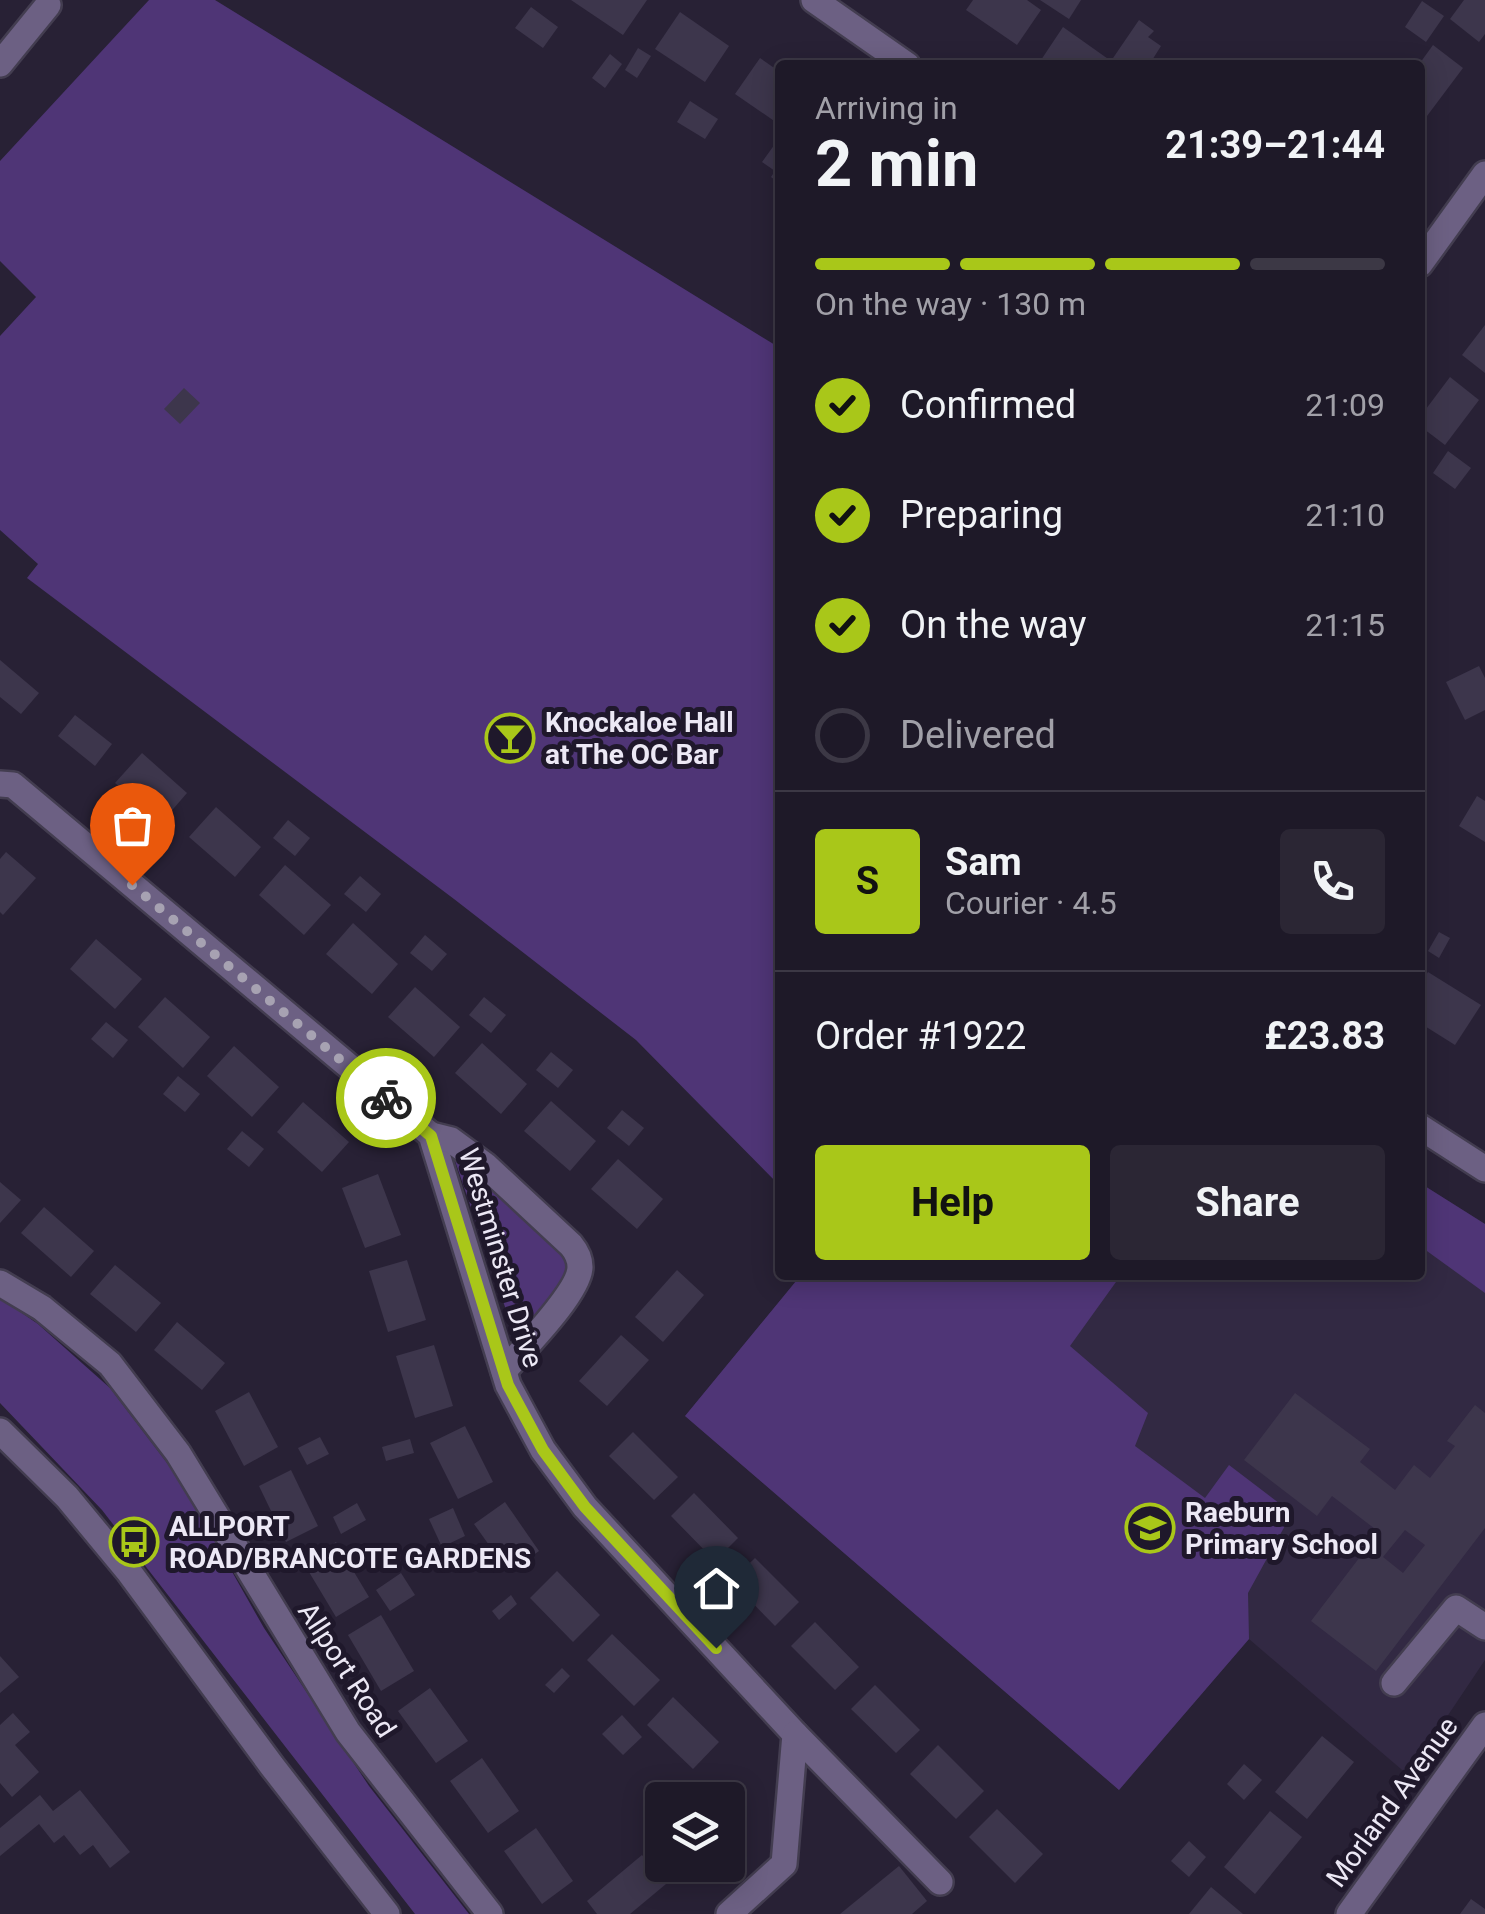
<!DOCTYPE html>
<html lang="en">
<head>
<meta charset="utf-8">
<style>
  :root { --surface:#1e1928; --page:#2b2634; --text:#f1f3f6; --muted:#a1a0a8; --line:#3c3845; --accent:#a9c719 }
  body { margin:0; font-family:Roboto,sans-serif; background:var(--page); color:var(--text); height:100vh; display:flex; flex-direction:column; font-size:38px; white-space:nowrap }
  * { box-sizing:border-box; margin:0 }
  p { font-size:32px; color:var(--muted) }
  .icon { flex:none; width:55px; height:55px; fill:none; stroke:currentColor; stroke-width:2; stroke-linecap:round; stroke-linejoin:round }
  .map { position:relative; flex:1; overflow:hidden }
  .side { position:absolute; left:775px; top:60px; width:650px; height:1220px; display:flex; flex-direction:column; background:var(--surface); border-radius:10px; box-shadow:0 5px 25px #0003,0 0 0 2px var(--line) }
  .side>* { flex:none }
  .fabs { position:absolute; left:645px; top:1782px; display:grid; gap:20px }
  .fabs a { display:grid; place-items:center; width:100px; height:100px; border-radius:10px; background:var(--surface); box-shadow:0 5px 25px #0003,0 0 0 2px var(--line); font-size:50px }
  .pin { position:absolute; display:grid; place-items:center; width:85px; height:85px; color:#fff; margin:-102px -42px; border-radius:50% 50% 50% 0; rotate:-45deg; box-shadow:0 0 10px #0007 }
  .pin .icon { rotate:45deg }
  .courier { position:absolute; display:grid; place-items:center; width:100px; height:100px; margin:-50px; border:8px solid #a9c719; border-radius:50%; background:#fff; color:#222; box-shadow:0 2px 12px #0007 }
  .headline em { font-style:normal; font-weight:700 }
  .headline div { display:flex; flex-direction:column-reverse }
  .headline { display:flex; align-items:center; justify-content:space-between; height:170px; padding:0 40px }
  h1 { font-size:65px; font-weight:700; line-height:75px }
  .bar { display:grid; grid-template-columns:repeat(4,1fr); gap:15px 10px; align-content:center; height:120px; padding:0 40px }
  .bar i { height:12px; border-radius:8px; background:var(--line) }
  .bar .on { background:var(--accent) }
  .bar p { grid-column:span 4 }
  .line { display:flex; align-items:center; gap:25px; padding:0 40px; border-top:2px solid var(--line) }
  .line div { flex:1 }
  .round { display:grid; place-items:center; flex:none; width:105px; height:105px; border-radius:10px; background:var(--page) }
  ol { padding:0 40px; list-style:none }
  li { display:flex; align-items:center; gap:30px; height:110px }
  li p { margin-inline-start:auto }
  li .icon { padding:10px; border-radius:50%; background:var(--accent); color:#111; stroke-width:4 }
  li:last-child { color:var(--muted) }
  li i { width:55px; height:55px; border:5px solid var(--line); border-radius:50% }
  .action { display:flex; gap:20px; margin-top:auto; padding:20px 40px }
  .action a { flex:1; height:115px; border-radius:10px; background:var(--accent); color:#111; font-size:40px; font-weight:700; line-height:115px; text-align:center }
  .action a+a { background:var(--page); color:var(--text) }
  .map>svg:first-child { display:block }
  .built { fill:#322943 }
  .green { fill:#4f3576 }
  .building { fill:#3d364c; fill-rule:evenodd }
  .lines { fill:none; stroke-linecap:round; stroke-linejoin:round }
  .minor-casing { stroke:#433d50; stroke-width:30 }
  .minor { stroke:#6c6083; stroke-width:25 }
  .done { stroke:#a7a2b2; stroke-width:10; stroke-dasharray:0 18 }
  .route { stroke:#a9c719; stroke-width:12 }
  .labels { text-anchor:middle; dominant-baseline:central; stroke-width:10; stroke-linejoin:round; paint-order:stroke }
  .poi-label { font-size:28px; font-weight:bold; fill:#ece8f5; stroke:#1f182b; text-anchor:start }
  .street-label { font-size:28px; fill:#ece8f5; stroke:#1f182b }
</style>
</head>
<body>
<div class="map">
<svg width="1485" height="1914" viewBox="0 0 1485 1914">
  <rect width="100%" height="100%" fill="#282135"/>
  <path class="built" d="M1420,1183L1485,1224V1660L1408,1775L1249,1639L1119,1790L685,1416L801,1275H1420Z"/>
  <g class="green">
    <path d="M149,0H215L780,348V1186L636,1040L454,899L27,578L38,564L0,530V336L36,297L0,261V161Z"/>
    <path d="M465,1153L573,1252L567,1280L516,1339L454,1158Z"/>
    <path d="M1420,1183L1485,1224V1293L1420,1246Z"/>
    <path d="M801,1275H1121L1070,1346L1148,1413L1135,1446L1205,1498L1229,1465L1292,1513L1248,1593L1249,1639L1119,1790L685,1416Z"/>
    <path d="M0,1298L38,1324L110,1388L180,1480L264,1628L369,1786L469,1914H415L102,1510L0,1403Z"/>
  </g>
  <g class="building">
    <path d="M571,0H647L623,35Z"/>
    <path d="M973,0H1027L1041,10L1017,45L966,10Z"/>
    <path d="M1040,0H1081L1069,19Z"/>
    <path d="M1464,0H1485V34L1479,42L1450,19Z"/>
    <path d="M1422,1L1444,16L1426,42L1405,27Z"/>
    <path d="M531,7L558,27L543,48L515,28Z"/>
    <path d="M680,12L729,46L705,82L655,49Z"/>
    <path d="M1139,20L1154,31L1148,37L1161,46L1149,65H1140L1133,61L1130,65H1048L1041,60L1063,27L1111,61Z"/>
    <path d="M1433,45L1463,68L1427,116L1420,110V63Z"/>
    <path d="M638,48L651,56L637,78L625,70Z"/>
    <path d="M610,54L622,64L605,88L592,78Z"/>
    <path d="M760,58L780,72V125L735,94Z"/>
    <path d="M690,101L718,119L705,139L677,122Z"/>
    <path d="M780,137V184L771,177L775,171L762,162Z"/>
    <path d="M1485,325V373L1462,355Z"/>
    <path d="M1450,377L1479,400L1445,445L1420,426V417Z"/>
    <path d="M184,388L200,403L180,424L164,409Z"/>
    <path d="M1448,451L1471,468L1455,489L1433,473Z"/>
    <path d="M0,660L39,693L21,714L0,697Z"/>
    <path d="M1479,666L1485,678V710L1465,720L1446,682Z"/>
    <path d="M75,715L112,744L95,766L58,736Z"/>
    <path d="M142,753L187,793L161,823L115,783Z"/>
    <path d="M1477,796L1485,801V842L1459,826Z"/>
    <path d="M216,807L261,847L235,877L189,837Z"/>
    <path d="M288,820L310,838L295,856L273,838Z"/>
    <path d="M6,852L36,878L3,915L0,912V859Z"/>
    <path d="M285,865L331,905L304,935L259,895Z"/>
    <path d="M360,876L381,894L366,912L344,894Z"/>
    <path d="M353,923L398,964L372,994L326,954Z"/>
    <path d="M1439,932L1450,938L1439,958L1428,951Z"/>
    <path d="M425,935L447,954L432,971L410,953Z"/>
    <path d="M96,939L142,979L115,1009L70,969Z"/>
    <path d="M1428,972L1481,1005L1455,1045L1420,1023V985Z"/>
    <path d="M415,987L460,1027L434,1057L388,1017Z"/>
    <path d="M165,997L210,1037L183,1068L138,1027Z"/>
    <path d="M484,997L506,1015L491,1033L469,1015Z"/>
    <path d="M106,1022L128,1040L113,1058L91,1039Z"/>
    <path d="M482,1043L527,1084L501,1114L455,1073Z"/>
    <path d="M234,1046L279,1087L252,1117L207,1076Z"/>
    <path d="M551,1052L573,1070L558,1088L536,1070Z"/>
    <path d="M178,1076L200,1094L185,1112L163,1094Z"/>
    <path d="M551,1101L596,1141L570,1171L524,1131Z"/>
    <path d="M303,1102L349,1142L322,1172L277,1132Z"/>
    <path d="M622,1110L644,1128L629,1146L607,1128Z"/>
    <path d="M242,1131L264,1149L249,1167L227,1149Z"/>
    <path d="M618,1159L663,1199L637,1229L591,1189Z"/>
    <path d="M378,1174L401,1235L365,1248L342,1188Z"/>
    <path d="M0,1182L21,1200L0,1223Z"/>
    <path d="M44,1207L94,1251L71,1277L21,1233Z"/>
    <path d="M407,1260L426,1320L388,1332L369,1271Z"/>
    <path d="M115,1265L161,1303L136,1332L90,1294Z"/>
    <path d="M677,1270L704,1295L663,1342L635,1317Z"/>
    <path d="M177,1322L225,1363L202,1390L154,1350Z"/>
    <path d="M621,1335L649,1360L607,1406L579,1381Z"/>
    <path d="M434,1345L453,1406L415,1418L396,1356Z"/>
    <path d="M249,1392L278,1447L244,1466L215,1411Z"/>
    <path d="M1295,1393L1370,1449L1360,1462L1395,1490L1414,1465L1430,1478L1455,1446L1447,1441L1475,1405L1485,1413V1528L1376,1671L1311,1621L1379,1532L1332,1496L1317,1516L1244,1460ZM1405,1530L1425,1545L1403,1573L1383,1557Z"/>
    <path d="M465,1426L493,1482L458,1499L430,1443Z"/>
    <path d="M633,1432L678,1477L654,1500L609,1456Z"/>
    <path d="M320,1437L329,1454L307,1465L298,1448Z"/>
    <path d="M410,1439L414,1453L386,1461L382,1447Z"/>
    <path d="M291,1470L318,1526L286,1542L259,1486Z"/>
    <path d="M694,1493L738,1538L715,1561L671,1516Z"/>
    <path d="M505,1502L539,1551L509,1573L474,1524Z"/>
    <path d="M357,1503L366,1520L341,1534L333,1517Z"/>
    <path d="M453,1508L465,1536L442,1547L429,1519Z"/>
    <path d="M336,1542L369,1597L336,1617L303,1562Z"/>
    <path d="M755,1558L799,1602L775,1626L731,1581Z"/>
    <path d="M557,1571L600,1615L573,1642L530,1598Z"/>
    <path d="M401,1573L415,1595L390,1611L376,1590Z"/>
    <path d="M511,1595L517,1604L499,1620L492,1611Z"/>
    <path d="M381,1615L414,1671L381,1691L348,1635Z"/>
    <path d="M815,1622L859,1667L835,1690L791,1646Z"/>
    <path d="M612,1634L660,1680L634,1706L587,1660Z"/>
    <path d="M0,1656L19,1677L0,1693Z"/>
    <path d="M562,1668L570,1676L554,1693L545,1685Z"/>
    <path d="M875,1685L920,1730L896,1753L851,1709Z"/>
    <path d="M430,1688L468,1741L436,1763L398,1711Z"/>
    <path d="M673,1697L719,1742L693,1769L647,1725Z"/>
    <path d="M13,1713L30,1732L15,1745L39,1772L12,1797L0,1783V1725Z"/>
    <path d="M622,1715L642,1737L623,1755L602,1734Z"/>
    <path d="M1322,1736L1354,1762L1307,1819L1275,1792Z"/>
    <path d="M938,1745L984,1791L956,1819L910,1774Z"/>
    <path d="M482,1758L519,1811L488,1833L450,1781Z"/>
    <path d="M1244,1764L1262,1780L1244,1800L1227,1784Z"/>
    <path d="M80,1790L130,1852L110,1868L93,1845L80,1855L64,1835L54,1843L39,1824L0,1856V1828L40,1795L53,1811Z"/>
    <path d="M997,1809L1043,1854L1015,1883L969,1837Z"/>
    <path d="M1270,1811L1302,1837L1255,1894L1224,1867Z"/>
    <path d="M536,1828L573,1881L542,1904L504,1851Z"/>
    <path d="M1189,1841L1206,1857L1189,1877L1171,1861Z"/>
    <path d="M642,1855L666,1884L630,1914H597L587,1901Z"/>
    <path d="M899,1866L927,1901L912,1914H840Z"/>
    <path d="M1211,1887L1243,1914H1189Z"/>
    <path d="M1471,1899L1485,1909V1914H1460Z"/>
  </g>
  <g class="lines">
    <g class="minor-casing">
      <g id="minor">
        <path d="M814,0L907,65"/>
        <path d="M0,64L48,5"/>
        <path d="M1420,264L1485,174"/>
        <path d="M0,784L13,785L431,1135L508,1385L543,1450L585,1507L795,1734L784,1864L729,1914"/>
        <path d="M1420,1127L1485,1169"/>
        <path d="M431,1135L451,1140L485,1165L571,1245C576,1251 580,1257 580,1267C580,1292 522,1350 504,1371"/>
        <path d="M0,1283L42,1308L110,1364L178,1453L348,1732L490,1914"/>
        <path d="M0,1431L67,1497L129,1572L272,1766L387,1914"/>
        <path d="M1394,1683L1456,1608L1485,1627"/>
        <path d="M795,1734L940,1882"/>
        <path d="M1349,1914L1485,1725"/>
      </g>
    </g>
    <use href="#minor" class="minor"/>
  </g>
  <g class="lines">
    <path class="done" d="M132,885L386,1098"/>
    <path class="route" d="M386,1098L431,1136L508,1385L543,1450L585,1507L716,1648"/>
  </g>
  <defs>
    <g id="bar-ring" transform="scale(2.5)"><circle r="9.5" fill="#1f182b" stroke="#a9c719" stroke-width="1.5"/><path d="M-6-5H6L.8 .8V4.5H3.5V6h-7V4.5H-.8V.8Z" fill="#a9c719"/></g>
    <g id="school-ring" transform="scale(2.5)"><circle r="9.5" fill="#1f182b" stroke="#a9c719" stroke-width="1.5"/><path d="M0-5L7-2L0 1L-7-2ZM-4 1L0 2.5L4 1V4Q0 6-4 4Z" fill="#a9c719"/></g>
    <g id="bus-ring" transform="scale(2.5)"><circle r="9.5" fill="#1f182b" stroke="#a9c719" stroke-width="1.5"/><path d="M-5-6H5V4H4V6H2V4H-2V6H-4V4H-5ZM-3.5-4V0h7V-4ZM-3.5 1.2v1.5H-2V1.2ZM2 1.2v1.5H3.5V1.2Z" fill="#a9c719"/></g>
  </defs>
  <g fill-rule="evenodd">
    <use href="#bar-ring" x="510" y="738"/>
    <use href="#school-ring" x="1150" y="1528"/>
    <use href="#bus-ring" x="134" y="1542"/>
  </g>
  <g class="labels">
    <g class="poi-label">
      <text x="545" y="722">Knockaloe Hall<tspan x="545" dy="32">at The OC Bar</tspan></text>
      <text x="1185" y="1512">Raeburn<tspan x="1185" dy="32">Primary School</tspan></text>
      <text x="169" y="1526">ALLPORT<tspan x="169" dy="32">ROAD/BRANCOTE GARDENS</tspan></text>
    </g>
    <g class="street-label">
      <text transform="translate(501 1258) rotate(73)">Westminster Drive</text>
      <text transform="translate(347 1670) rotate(57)">Allport Road</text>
      <text transform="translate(1392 1802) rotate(-54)">Morland Avenue</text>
    </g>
  </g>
</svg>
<div class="fabs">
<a><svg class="icon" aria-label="layers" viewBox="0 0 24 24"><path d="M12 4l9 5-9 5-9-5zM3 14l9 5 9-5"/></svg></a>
</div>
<div class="pin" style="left:132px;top:885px;background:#ea580c"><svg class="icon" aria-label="bag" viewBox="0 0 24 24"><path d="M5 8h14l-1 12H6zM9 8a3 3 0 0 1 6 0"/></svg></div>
<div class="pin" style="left:716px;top:1648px;background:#1f2937"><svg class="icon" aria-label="home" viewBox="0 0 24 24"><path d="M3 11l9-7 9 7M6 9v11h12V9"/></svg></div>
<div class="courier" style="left:386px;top:1098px"><svg class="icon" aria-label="bike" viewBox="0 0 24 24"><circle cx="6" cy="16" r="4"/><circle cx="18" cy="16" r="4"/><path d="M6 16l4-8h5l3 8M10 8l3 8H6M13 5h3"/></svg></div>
<section class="side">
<div class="headline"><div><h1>2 min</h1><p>Arriving in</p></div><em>21:39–21:44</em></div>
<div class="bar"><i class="on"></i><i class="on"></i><i class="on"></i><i></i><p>On the way · 130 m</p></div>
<ol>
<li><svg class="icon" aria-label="check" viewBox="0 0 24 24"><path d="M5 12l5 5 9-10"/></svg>Confirmed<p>21:09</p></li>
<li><svg class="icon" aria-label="check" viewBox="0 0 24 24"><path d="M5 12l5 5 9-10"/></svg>Preparing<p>21:10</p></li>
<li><svg class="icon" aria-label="check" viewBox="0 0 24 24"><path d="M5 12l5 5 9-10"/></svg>On the way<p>21:15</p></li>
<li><i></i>Delivered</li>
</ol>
<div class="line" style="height:180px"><b class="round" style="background:var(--accent);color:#111">S</b><div><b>Sam</b><p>Courier · 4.5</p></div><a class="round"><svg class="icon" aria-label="phone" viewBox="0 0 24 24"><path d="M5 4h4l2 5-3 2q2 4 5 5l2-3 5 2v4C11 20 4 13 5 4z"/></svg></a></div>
<div class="line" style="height:130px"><div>Order #1922</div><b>£23.83</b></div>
<div class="action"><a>Help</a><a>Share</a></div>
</section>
</div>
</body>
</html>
